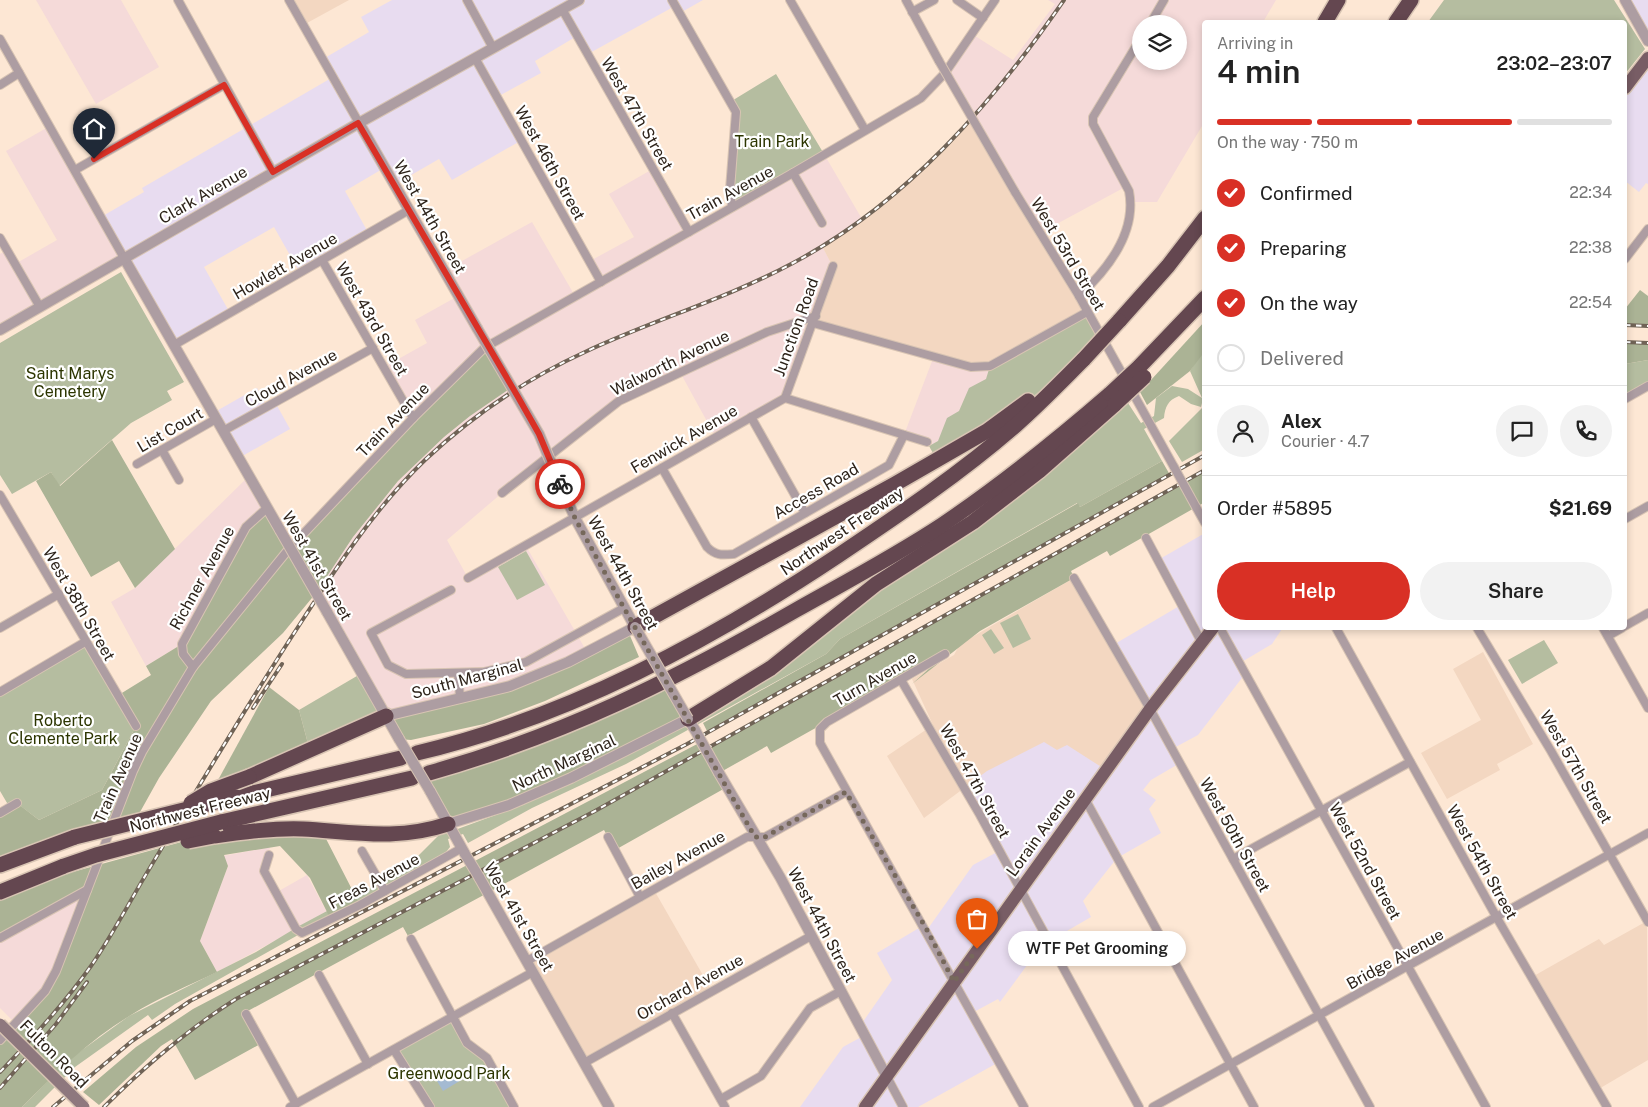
<!DOCTYPE html>
<html lang="en">
<head>
<meta charset="utf-8">
<style>
  :root { --surface:#fff; --page:#f2f2f2; --text:#222; --muted:#767676; --line:#e0e0e0; --accent:#d93025 }
  body { margin:0; font-family:"Public Sans",sans-serif; background:var(--page); color:var(--text); height:100vh; display:flex; flex-direction:column; font-size:19px; white-space:nowrap }
  * { box-sizing:border-box; margin:0 }
  p { font-size:16px; color:var(--muted) }
  .icon { flex:none; width:28px; height:28px; fill:none; stroke:currentColor; stroke-width:2; stroke-linecap:round; stroke-linejoin:round }
  .map { position:relative; flex:1; overflow:hidden }
  .drawer { position:absolute; left:1202px; top:20px; width:425px; height:610px; display:flex; flex-direction:column; background:var(--surface); border-radius:5px; box-shadow:0 2px 8px #0003 }
  .drawer>* { flex:none }
  .buttons { position:absolute; left:1132px; top:15px; display:grid; gap:10px }
  .buttons a { display:grid; place-items:center; width:55px; height:55px; border-radius:50%; background:var(--surface); box-shadow:0 2px 8px #0003; font-size:25px }
  .pin { position:absolute; display:grid; place-items:center; width:42px; height:42px; color:#fff; margin:-51px -21px; border-radius:50% 50% 50% 0; rotate:-45deg; box-shadow:0 0 5px #0007 }
  .pin .icon { rotate:45deg }
  .courier { position:absolute; display:grid; place-items:center; width:50px; height:50px; margin:-25px; border:4px solid #d93025; border-radius:50%; background:#fff; color:#222; box-shadow:0 1px 6px #0007 }
  .bubble { position:absolute; height:35px; border-radius:18px; background:var(--surface); box-shadow:0 2px 8px #0003; font-size:16px; font-weight:600; line-height:35px; text-align:center }
  .overview em { font-style:normal; font-weight:600 }
  .overview div { display:flex; flex-direction:column-reverse }
  .overview { display:flex; align-items:center; justify-content:space-between; height:85px; padding:0 15px }
  h1 { font-size:32px; font-weight:600; line-height:38px }
  .bar { display:grid; grid-template-columns:repeat(4,1fr); gap:8px 5px; align-content:center; height:60px; padding:0 15px }
  .bar i { height:6px; border-radius:4px; background:var(--line) }
  .bar .active { background:var(--accent) }
  .bar p { grid-column:span 4 }
  .line { display:flex; align-items:center; gap:12px; padding:0 15px; border-top:1px solid var(--line) }
  .line div { flex:1 }
  .round { display:grid; place-items:center; flex:none; width:52px; height:52px; border-radius:26px; background:var(--page) }
  ol { padding:0 15px; list-style:none }
  li { display:flex; align-items:center; gap:15px; height:55px }
  li p { margin-inline-start:auto }
  li .icon { padding:5px; border-radius:50%; background:var(--accent); color:#fff; stroke-width:4 }
  li:last-child { color:var(--muted) }
  li i { width:28px; height:28px; border:2px solid var(--line); border-radius:50% }
  .button { display:flex; gap:10px; margin-top:auto; padding:10px 15px }
  .button a { flex:1; height:58px; border-radius:30px; background:var(--accent); color:#fff; font-size:20px; font-weight:600; line-height:58px; text-align:center }
  .button a+a { background:var(--page); color:var(--text) }
  .map>svg:first-child { display:block }
  .commercial { fill:#e8dcf0 }
  .industrial { fill:#f5dad9; fill-rule:evenodd }
  .built { fill:#f3d7c1 }
  .green { fill:#b5bda0 }
  .forest { fill:#abb395 }
  .water { fill:#a4bad2 }
  .lines { fill:none; stroke-linecap:round; stroke-linejoin:round }
  .minor-casing { stroke:#d8c4b3; stroke-width:10 }
  .tertiary-casing { stroke:#d8c4b3; stroke-width:12 }
  .primary-casing { stroke:#d8c4b3; stroke-width:15 }
  .motorway-casing { stroke:#d8c4b3; stroke-width:18 }
  .minor { stroke:#ad9da2; stroke-width:8 }
  .tertiary { stroke:#ad9da2; stroke-width:10 }
  .primary { stroke:#785d65; stroke-width:12 }
  .motorway { stroke:#644750; stroke-width:15 }
  .rail-casing { stroke:#706356; stroke-width:4 }
  .rail { stroke:#fff; stroke-width:2; stroke-dasharray:5.5; stroke-linecap:butt }
  .minor-bridge-casing { stroke:#d8c4b3; stroke-width:10; stroke-linecap:butt }
  .tertiary-bridge-casing { stroke:#d8c4b3; stroke-width:12; stroke-linecap:butt }
  .secondary-bridge-casing { stroke:#d8c4b3; stroke-width:14; stroke-linecap:butt }
  .motorway-bridge-casing { stroke:#d8c4b3; stroke-width:18; stroke-linecap:butt }
  .minor-bridge { stroke:#ad9da2; stroke-width:8 }
  .tertiary-bridge { stroke:#ad9da2; stroke-width:10 }
  .secondary-bridge { stroke:#8e787e; stroke-width:11 }
  .motorway-bridge { stroke:#644750; stroke-width:15 }
  .done { stroke:#76685b; stroke-width:5; stroke-dasharray:0 9 }
  .route { stroke:#d93025; stroke-width:6 }
  .labels { text-anchor:middle; dominant-baseline:central; stroke-width:4.5; stroke-linejoin:round; paint-order:stroke }
  .street-label { font-size:16px; fill:#2d231a; stroke:#fff }
  .park-label { font-size:16px; fill:#2c3500; stroke:#fff }
</style>
</head>
<body>
<div class="map">
<svg width="1648" height="1107" viewBox="0 0 1648 1107">
  <rect width="100%" height="100%" fill="#fde7d4"/>
  <g class="commercial">
    <path d="M392,0H703L680,13L675,6L588,54L577,36L535,61L541,73L497,97L522,140L452,180L439,159L394,185L384,168L345,191L369,234L300,273L274,227L204,267L230,313L174,345L101,217L144,192L142,188L333,77L323,59L369,32L361,17Z"/>
    <path d="M1625,0H1648V41Z"/>
    <path d="M1648,58V184L1646,183L1639,192L1625,181V88Z"/>
    <path d="M257,388L267,407L275,402L290,429L239,458L213,413Z"/>
    <path d="M1205,533V628L1282,629L1272,644L1240,663L1245,674L1198,735L1172,749L1180,763L1151,780L1143,790L1156,800L1149,809L1161,833L1117,858L1083,901L1091,917L1041,946L1000,1002L998,999L972,1013L999,1062L918,1107H800L843,1047L865,1035L860,1026L892,980L877,953L924,925L927,930L973,865L999,851L962,784L1113,645L1181,605L1158,560Z"/>
  </g>
  <g class="industrial">
    <path d="M36,0H121L159,67L96,104Z"/>
    <path d="M1048,0H1276L1263,22H1205V121L1157,202H1131L1127,186L1040,233L945,72L972,34L1013,60L1055,4ZM1141,24H1179V61H1141Z"/>
    <path d="M50,126L124,258L0,330V254L7,250L15,264L57,240L6,151Z"/>
    <path d="M824,154L862,219L822,246L833,266L785,398L715,436L681,374L619,401L502,493L447,540L468,578L526,546L587,652L510,686L386,716L316,593L353,537L398,481L444,437L470,416L512,387L413,418L384,367L427,343L415,320L458,296L444,271L532,222L575,296L601,282L590,261L634,237L609,194L651,170L688,232Z"/>
    <path d="M934,356L990,366L969,441L937,460L927,442L904,435Z"/>
    <path d="M249,476L267,508L182,644L146,666L111,602L135,588Z"/>
    <path d="M270,847L264,871L277,892L307,875L331,920L291,932L217,972L200,941L228,866L223,856Z"/>
    <path d="M87,890L51,981L14,1022L0,1008V938Z"/>
  </g>
  <g class="built">
    <path d="M294,0H349L307,23Z"/>
    <path d="M972,118L1087,312L980,367L813,323L833,267L822,246L893,195L930,162Z"/>
    <path d="M1074,578L1150,709L1106,770L1067,745L1057,750L1044,742L987,771L924,818L887,756L933,725L912,679L954,655L960,644Z"/>
    <path d="M1483,652L1533,744L1497,764L1500,770L1447,799L1421,753L1481,720L1453,669Z"/>
    <path d="M654,890L712,991L584,1063L527,961Z"/>
    <path d="M1647,921L1648,1060L1597,1090L1532,977L1599,939L1604,945Z"/>
  </g>
  <g class="green">
    <path d="M1444,0H1614L1645,49L1625,74V22H1428Z"/>
    <path d="M776,74L824,154L732,207L736,112L730,102Z"/>
    <path d="M121,272L184,382L167,391L172,400L131,423L59,486L51,472L12,494L0,475V343Z"/>
    <path d="M1087,312L1102,340L1023,405L937,460L929,446L938,441L947,418L959,411L969,388L986,379L990,366Z"/>
    <path d="M1205,347V449L1182,462L1169,441L1202,408V403L1201,407L1191,404L1179,396C1168,400 1165,407 1164,418L1144,429L1162,461L1080,507L1077,503L840,639L826,654L626,764L532,808L468,843L463,834L448,839L450,847L446,852L175,1004L152,1020L148,1015L75,1067L35,1107H22L71,1058L129,1016L256,952L299,926L415,864L413,861L441,833L444,834L523,805L630,754L882,588L955,543L1030,488L1128,403L1141,423L1154,416L1156,398L1172,386L1188,389L1202,398L1190,371Z"/>
    <path d="M1648,360V386L1625,399V364Z"/>
    <path d="M526,551L545,585L517,600L498,567Z"/>
    <path d="M1018,614L1031,639L1013,648L1000,623Z"/>
    <path d="M991,629L1004,648L994,654L982,635Z"/>
    <path d="M1544,640L1558,663L1522,684L1508,660Z"/>
    <path d="M85,642L136,726L102,790L39,820L18,804L10,808L0,791V692Z"/>
    <path d="M362,673L386,716L310,751L299,710Z"/>
    <path d="M452,1018L467,1043L487,1058L514,1107H430L394,1050Z"/>
  </g>
  <g class="forest">
    <path d="M1640,290L1648,296V326L1625,325V309Z"/>
    <path d="M1205,321V351L1190,371L1147,405L1140,392Z"/>
    <path d="M1625,342L1648,343V360L1625,364Z"/>
    <path d="M484,348L512,387L470,416L444,437L398,481L353,537L316,593L283,633L211,701L159,778L135,821L0,865V813L17,803L39,820L102,790L136,726L117,696L151,675L146,666L182,644L244,531L267,508L290,548Z"/>
    <path d="M112,440L175,549L135,588L119,561L91,577L36,481L51,472L60,486Z"/>
    <path d="M1162,461L1170,475L1167,476L708,733L703,723L826,654L840,639L1078,503L1080,507Z"/>
    <path d="M1205,470V502L1110,556L1107,551L1071,571L1074,578L980,631L912,684L942,657L771,753L767,746L719,773L727,787L615,850L604,830L408,936L403,927L246,1012L262,1043L195,1080L172,1039L161,1046L99,1105L83,1092L136,1047L193,1009L701,742L706,749Z"/>
    <path d="M628,631L639,657L545,701L484,724L411,740L399,739L386,716L510,686Z"/>
    <path d="M667,681L688,719L571,778L448,824L420,775Z"/>
    <path d="M269,687L299,710L310,751L212,791Z"/>
    <path d="M322,831L360,905L331,920L310,878L280,846L224,855L228,866L200,941L217,972C188,986 158,998 131,1015C89,1040 56,1073 22,1107H0V1040L45,991L86,890L0,938V892L185,841Z"/>
  </g>
  <path class="water" d="M457,1069L463,1079L443,1091L437,1081Z"/>
  <g class="lines">
    <g class="minor-casing">
      <g id="minor">
        <path d="M178,0L273,172"/>
        <path d="M289,0L359,123"/>
        <path d="M467,0L493,48"/>
        <path d="M672,0L736,112L730,189L732,207"/>
        <path d="M790,0L865,130"/>
        <path d="M906,0L939,61"/>
        <path d="M957,0L983,18"/>
        <path d="M562,9L689,232"/>
        <path d="M912,12L934,0"/>
        <path d="M1150,24L1164,0"/>
        <path d="M0,39L124,258"/>
        <path d="M475,58L601,282"/>
        <path d="M0,85L19,73"/>
        <path d="M75,170L224,85"/>
        <path d="M793,173L822,223"/>
        <path d="M1015,192L1079,296L1174,467"/>
        <path d="M0,238L40,307"/>
        <path d="M1625,259L1648,229"/>
        <path d="M322,260L413,418"/>
        <path d="M1079,296C1107,270 1137,232 1129,191L1093,124V117L1141,38"/>
        <path d="M813,323L971,367L990,366L1087,312"/>
        <path d="M174,345L409,210"/>
        <path d="M785,398L833,266"/>
        <path d="M1625,399L1648,386"/>
        <path d="M751,417L805,513"/>
        <path d="M223,431L373,348"/>
        <path d="M162,450L179,480"/>
        <path d="M137,464L216,419"/>
        <path d="M662,468L707,547C716,556 722,555 734,554L889,465L904,435"/>
        <path d="M502,493L619,401L767,332L816,316"/>
        <path d="M0,495L136,726"/>
        <path d="M1196,507L1205,523"/>
        <path d="M1625,519L1648,506"/>
        <path d="M1146,538L1201,641"/>
        <path d="M468,578L785,398L927,442"/>
        <path d="M1074,578L1150,709L1370,1107"/>
        <path d="M451,590L371,633L388,665L406,674L484,672L526,662L624,608"/>
        <path d="M1625,626L1648,613"/>
        <path d="M0,628L59,594"/>
        <path d="M1220,628L1486,1107"/>
        <path d="M1336,628L1497,918L1607,1107"/>
        <path d="M1477,628L1551,751L1648,922"/>
        <path d="M1603,628L1648,708"/>
        <path d="M1608,636L1622,628"/>
        <path d="M945,654L827,722L820,729V743L1024,1107"/>
        <path d="M193,667L183,654L182,644L246,527L267,508"/>
        <path d="M458,674L460,697"/>
        <path d="M901,680L980,815L1139,1107"/>
        <path d="M0,692L85,642"/>
        <path d="M1085,799L1254,1107"/>
        <path d="M0,813L17,803"/>
        <path d="M608,837L640,897"/>
        <path d="M362,851L385,891"/>
        <path d="M269,855L264,871L296,929L302,933L360,905L462,848"/>
        <path d="M1233,859L1410,762"/>
        <path d="M0,938L87,890"/>
        <path d="M411,939L467,1043L487,1058L514,1107"/>
        <path d="M527,961L747,837H765L846,792"/>
        <path d="M319,975L368,1064"/>
        <path d="M672,1013L725,1107"/>
        <path d="M246,1014L296,1104"/>
        <path d="M0,1040L45,991L56,971L133,771L142,752L193,667L288,550L413,418L484,348L793,173L921,98L945,73L995,0"/>
        <path d="M394,1050L430,1107"/>
        <path d="M584,1063L811,936"/>
        <path d="M887,1077L903,1107"/>
        <path d="M721,1099L761,1076L810,1008L841,991"/>
        <path d="M290,1107L533,972"/>
        <path d="M1153,1107L1648,833"/>
      </g>
    </g>
    <g class="tertiary-casing">
      <g id="tertiary">
        <path d="M1625,0L1648,41"/>
        <path d="M359,123L477,328"/>
        <path d="M124,258L280,530"/>
        <path d="M0,330L359,123L579,0"/>
        <path d="M327,612L399,739"/>
        <path d="M386,716L510,686L568,662L635,627L575,518L552,465"/>
        <path d="M719,773L780,877L887,1077"/>
        <path d="M430,791L465,854"/>
        <path d="M448,824L509,805L571,778L688,719L695,730"/>
        <path d="M479,877L609,1107"/>
      </g>
    </g>
    <g class="primary-casing">
      <g id="primary">
        <path d="M1625,88L1648,58"/>
        <path d="M865,1107L1150,709L1213,628"/>
      </g>
    </g>
    <g class="motorway-casing">
      <g id="motorway">
        <path d="M1325,22L1338,0"/>
        <path d="M1396,22L1411,0"/>
        <path d="M1119,321L1168,266L1205,218"/>
        <path d="M1139,367L1205,298"/>
        <path d="M635,627L895,484L987,431L1028,401"/>
        <path d="M688,719L771,668L876,584L973,522L1039,471L1115,404"/>
        <path d="M417,753C569,717 710,641 839,555C900,514 961,473 1016,425C1040,404 1062,381 1084,359"/>
        <path d="M429,773C564,735 674,680 796,610C844,583 895,556 942,525C1001,485 1057,440 1110,394"/>
        <path d="M249,777L386,716"/>
        <path d="M236,797L401,758"/>
        <path d="M221,822L412,778"/>
        <path d="M214,836C243,832 273,828 303,829C354,832 397,841 448,824"/>
        <path d="M0,865L75,837"/>
        <path d="M0,892L64,866"/>
      </g>
    </g>
    <use href="#minor" class="minor"/>
    <use href="#tertiary" class="tertiary"/>
    <use href="#primary" class="primary"/>
    <use href="#motorway" class="motorway"/>
    <g class="rail-casing">
      <g id="rail">
        <path d="M1625,325L1648,326"/>
        <path d="M1625,342L1648,343"/>
        <path d="M253,708L282,664"/>
        <path d="M0,1072C32,1039 64,1004 91,966C113,934 131,899 151,866C199,786 247,705 298,627C336,568 374,509 425,460C472,416 526,379 585,352C653,320 726,299 793,263C906,203 992,104 1064,0"/>
        <path d="M0,1088L56,1024L87,982"/>
        <path d="M53,1107L132,1041L190,1001L687,744L1205,455"/>
        <path d="M104,1107C145,1066 187,1030 236,999L595,811L1205,470"/>
      </g>
    </g>
    <use href="#rail" class="rail"/>
    <g class="minor-bridge-casing">
      <g id="minor-bridge">
        <path d="M939,61L1015,192"/>
        <path d="M1174,467L1196,507"/>
      </g>
    </g>
    <g class="tertiary-bridge-casing">
      <g id="tertiary-bridge">
        <path d="M477,328L539,434L552,465"/>
        <path d="M280,530L327,612"/>
        <path d="M635,627L688,719"/>
        <path d="M695,730L719,773"/>
        <path d="M399,739L430,791"/>
        <path d="M465,854L479,877"/>
      </g>
    </g>
    <g class="secondary-bridge-casing">
      <path id="secondary-bridge" d="M0,1024L84,1107"/>
    </g>
    <g class="motorway-bridge-casing">
      <g id="motorway-bridge">
        <path d="M1084,359L1119,321"/>
        <path d="M1110,394L1139,367"/>
        <path d="M1115,404L1144,377"/>
        <path d="M191,803L211,791L249,777"/>
        <path d="M75,837L236,797"/>
        <path d="M188,841L214,836"/>
        <path d="M64,866L96,855L221,822"/>
      </g>
    </g>
    <use href="#minor-bridge" class="minor-bridge"/>
    <use href="#tertiary-bridge" class="tertiary-bridge"/>
    <use href="#secondary-bridge" class="secondary-bridge"/>
    <use href="#motorway-bridge" class="motorway-bridge"/>
  </g>
  <g class="lines">
    <path class="done" d="M560,484L575,518L624,608L755,837H765L846,792L927,930L954,982L977,949"/>
    <path class="route" d="M94,159L224,85L273,172L358,123L518,397L539,434L560,484"/>
  </g>
  <g class="labels">
    <g class="street-label">
      <text transform="translate(637 114) rotate(60)">West 47th Street</text>
      <text transform="translate(550 163) rotate(61)">West 46th Street</text>
      <text transform="translate(730 193) rotate(-29)">Train Avenue</text>
      <text transform="translate(203 195) rotate(-30)">Clark Avenue</text>
      <text transform="translate(430 217) rotate(60)">West 44th Street</text>
      <text transform="translate(1068 254) rotate(59)">West 53rd Street</text>
      <text transform="translate(285 266) rotate(-30)">Howlett Avenue</text>
      <text transform="translate(372 319) rotate(60)">West 43rd Street</text>
      <text transform="translate(796 327) rotate(-70)">Junction Road</text>
      <text transform="translate(670 363) rotate(-26)">Walworth Avenue</text>
      <text transform="translate(291 378) rotate(-29)">Cloud Avenue</text>
      <text transform="translate(393 420) rotate(-46)">Train Avenue</text>
      <text transform="translate(170 430) rotate(-30)">List Court</text>
      <text transform="translate(684 439) rotate(-30)">Fenwick Avenue</text>
      <text transform="translate(816 491) rotate(-30)">Access Road</text>
      <text transform="translate(842 531) rotate(-34)">Northwest Freeway</text>
      <text transform="translate(317 566) rotate(60)">West 41st Street</text>
      <text transform="translate(623 573) rotate(61)">West 44th Street</text>
      <text transform="translate(202 578) rotate(-61)">Richner Avenue</text>
      <text transform="translate(79 604) rotate(60)">West 38th Street</text>
      <text transform="translate(467 679) rotate(-15)">South Marginal</text>
      <text transform="translate(875 679) rotate(-30)">Turn Avenue</text>
      <text transform="translate(564 763) rotate(-25)">North Marginal</text>
      <text transform="translate(1576 767) rotate(60)">West 57th Street</text>
      <text transform="translate(118 778) rotate(-66)">Train Avenue</text>
      <text transform="translate(975 781) rotate(61)">West 47th Street</text>
      <text transform="translate(200 810) rotate(-14)">Northwest Freeway</text>
      <text transform="translate(1041 832) rotate(-54)">Lorain Avenue</text>
      <text transform="translate(1235 835) rotate(61)">West 50th Street</text>
      <text transform="translate(678 860) rotate(-29)">Bailey Avenue</text>
      <text transform="translate(1365 861) rotate(61)">West 52nd Street</text>
      <text transform="translate(1482 862) rotate(61)">West 54th Street</text>
      <text transform="translate(374 881) rotate(-28)">Freas Avenue</text>
      <text transform="translate(519 917) rotate(60)">West 41st Street</text>
      <text transform="translate(822 925) rotate(62)">West 44th Street</text>
      <text transform="translate(1395 959) rotate(-29)">Bridge Avenue</text>
      <text transform="translate(690 987) rotate(-29)">Orchard Avenue</text>
      <text transform="translate(54 1054) rotate(45)">Fulton Road</text>
    </g>
    <g class="park-label">
      <text x="772" y="141">Train Park</text>
      <text x="70" y="373">Saint Marys<tspan x="70" dy="18">Cemetery</tspan></text>
      <text x="63" y="720">Roberto<tspan x="63" dy="18">Clemente Park</tspan></text>
      <text x="449" y="1073">Greenwood Park</text>
    </g>
  </g>
</svg>
<div class="buttons">
<a><svg class="icon" aria-label="layers" viewBox="0 0 24 24"><path d="M12 4l9 5-9 5-9-5zM3 14l9 5 9-5"/></svg></a>
</div>
<div class="pin" style="left:977px;top:949px;background:#ea580c"><svg class="icon" aria-label="bag" viewBox="0 0 24 24"><path d="M5 8h14l-1 12H6zM9 8a3 3 0 0 1 6 0"/></svg></div>
<div class="pin" style="left:94px;top:159px;background:#1f2937"><svg class="icon" aria-label="home" viewBox="0 0 24 24"><path d="M3 11l9-7 9 7M6 9v11h12V9"/></svg></div>
<div class="courier" style="left:560px;top:484px"><svg class="icon" aria-label="bike" viewBox="0 0 24 24"><circle cx="6" cy="16" r="4"/><circle cx="18" cy="16" r="4"/><path d="M6 16l4-8h5l3 8M10 8l3 8H6M13 5h3"/></svg></div>
<div class="bubble" style="left:1008px;top:931px;width:178px">WTF Pet Grooming</div>
<section class="drawer">
<div class="overview"><div><h1>4 min</h1><p>Arriving in</p></div><em>23:02–23:07</em></div>
<div class="bar"><i class="active"></i><i class="active"></i><i class="active"></i><i></i><p>On the way · 750 m</p></div>
<ol>
<li><svg class="icon" aria-label="check" viewBox="0 0 24 24"><path d="M5 12l5 5 9-10"/></svg>Confirmed<p>22:34</p></li>
<li><svg class="icon" aria-label="check" viewBox="0 0 24 24"><path d="M5 12l5 5 9-10"/></svg>Preparing<p>22:38</p></li>
<li><svg class="icon" aria-label="check" viewBox="0 0 24 24"><path d="M5 12l5 5 9-10"/></svg>On the way<p>22:54</p></li>
<li><i></i>Delivered</li>
</ol>
<div class="line" style="height:90px"><a class="round"><svg class="icon" aria-label="person" viewBox="0 0 24 24"><circle cx="12" cy="8" r="4"/><path d="M4 21q1-7 8-7t8 7"/></svg></a><div><b>Alex</b><p>Courier · 4.7</p></div><a class="round"><svg class="icon" aria-label="chat" viewBox="0 0 24 24"><path d="M4 5h16v11H9l-5 4z"/></svg></a><a class="round"><svg class="icon" aria-label="phone" viewBox="0 0 24 24"><path d="M5 4h4l2 5-3 2q2 4 5 5l2-3 5 2v4C11 20 4 13 5 4z"/></svg></a></div>
<div class="line" style="height:65px"><div>Order #5895</div><b>$21.69</b></div>
<div class="button"><a>Help</a><a>Share</a></div>
</section>
</div>
</body>
</html>
